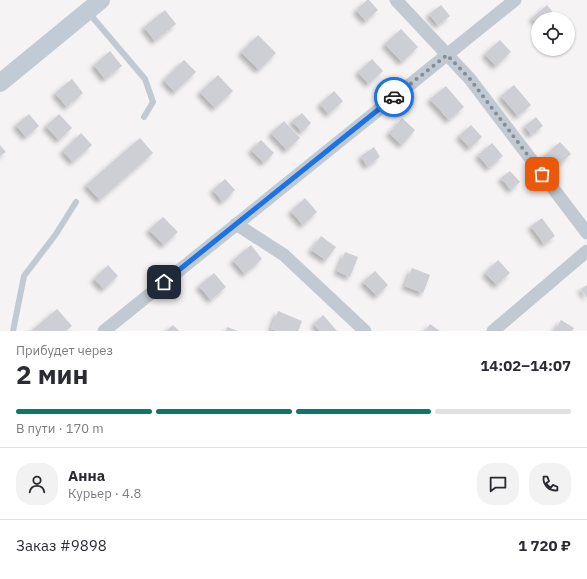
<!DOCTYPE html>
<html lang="ru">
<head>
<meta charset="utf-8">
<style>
  :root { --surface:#fff; --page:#f2f2f3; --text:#2b2b33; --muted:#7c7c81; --line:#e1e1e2; --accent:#0f766e }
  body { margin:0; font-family:"IBM Plex Sans",sans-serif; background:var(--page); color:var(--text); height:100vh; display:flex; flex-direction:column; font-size:15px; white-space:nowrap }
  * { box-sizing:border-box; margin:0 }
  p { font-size:13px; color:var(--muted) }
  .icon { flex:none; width:22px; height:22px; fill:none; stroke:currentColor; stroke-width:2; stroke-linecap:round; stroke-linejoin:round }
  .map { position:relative; height:331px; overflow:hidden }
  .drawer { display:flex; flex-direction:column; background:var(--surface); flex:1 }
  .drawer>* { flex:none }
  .tools { position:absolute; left:531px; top:12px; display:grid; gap:8px }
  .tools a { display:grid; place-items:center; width:44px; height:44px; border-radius:50%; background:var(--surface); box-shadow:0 1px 3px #0004; font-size:20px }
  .pin { position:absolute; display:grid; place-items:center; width:34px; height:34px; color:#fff; margin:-17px; border-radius:8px; box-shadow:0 2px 6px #0006 }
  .courier { position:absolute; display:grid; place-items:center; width:40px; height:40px; margin:-20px; border:3px solid #1a73e8; border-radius:50%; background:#fff; color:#222; box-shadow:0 1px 5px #0007 }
  .headline em { font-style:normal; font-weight:800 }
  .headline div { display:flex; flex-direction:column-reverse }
  .headline { display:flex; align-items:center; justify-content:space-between; height:68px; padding:0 16px }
  h1 { font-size:26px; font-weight:800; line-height:30px }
  .bar { display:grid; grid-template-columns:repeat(4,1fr); gap:6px 4px; align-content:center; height:48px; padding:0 16px }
  .bar i { height:5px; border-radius:3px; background:var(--line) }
  .bar .on { background:var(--accent) }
  .bar p { grid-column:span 4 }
  .line { display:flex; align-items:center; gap:10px; padding:0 16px; border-top:1px solid var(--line) }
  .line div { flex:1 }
  .round { display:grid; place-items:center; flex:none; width:42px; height:42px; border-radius:16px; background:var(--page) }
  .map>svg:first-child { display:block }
  .building { fill:#cdcfd5; filter:url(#shadow) }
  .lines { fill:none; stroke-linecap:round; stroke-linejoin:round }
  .lane { stroke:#c1cad2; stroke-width:6 }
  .street { stroke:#c1cad2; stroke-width:13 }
  .secondary { stroke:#c1cbd6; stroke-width:18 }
  .done { stroke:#868d94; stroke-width:4; stroke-dasharray:0 7.2 }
  .route { stroke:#1a73e8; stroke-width:5 }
</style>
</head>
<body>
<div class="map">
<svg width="587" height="331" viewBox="0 0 587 331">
  <defs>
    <filter id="shadow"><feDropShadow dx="-3.5" dy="3.5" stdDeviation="2" flood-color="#0004"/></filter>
  </defs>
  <rect width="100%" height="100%" fill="#f5f3f3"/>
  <g class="building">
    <path d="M367,0H369L378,10L366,21L356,10Z"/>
    <path d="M441,5L450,16L438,25L429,14Z"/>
    <path d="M547,5L558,19H538V24L532,18Z"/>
    <path d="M165,10L176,24L155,41L144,27Z"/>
    <path d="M401,29L418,47L402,62L385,44Z"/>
    <path d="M258,35L276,53L259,70L241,52Z"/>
    <path d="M500,40L511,52L496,66L485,54Z"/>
    <path d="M110,51L122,66L105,79L94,65Z"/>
    <path d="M372,59L383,71L369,84L358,72Z"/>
    <path d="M184,60L196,72L175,92L164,80Z"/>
    <path d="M218,75L233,91L215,108L200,92Z"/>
    <path d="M72,79L83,93L67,107L55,93Z"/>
    <path d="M514,85L531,105L518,116L501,96Z"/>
    <path d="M446,86L464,107L449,120L430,99Z"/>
    <path d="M334,91L343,101L329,114L320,104Z"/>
    <path d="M302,113L311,123L302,132L292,121Z"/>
    <path d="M29,114L39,126L26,137L16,125Z"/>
    <path d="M59,114L72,128L59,140L46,126Z"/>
    <path d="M536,117L543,126L531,135L525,126Z"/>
    <path d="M402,118L415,130L402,145L389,133Z"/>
    <path d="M284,121L300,138L287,150L271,133Z"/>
    <path d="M471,125L482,137L470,148L459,136Z"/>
    <path d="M81,133L92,145L73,162L63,151Z"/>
    <path d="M140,138L153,153L100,200L86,185Z"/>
    <path d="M261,140L274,153L264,163L251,150Z"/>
    <path d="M560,142L571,154L556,167L545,155Z"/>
    <path d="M492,143L503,156L489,168L478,155Z"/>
    <path d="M0,145L6,152L0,156Z"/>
    <path d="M374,147L380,157L367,166L361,156Z"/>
    <path d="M510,171L520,182L511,190L501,178Z"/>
    <path d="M225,179L235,190L223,202L213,190Z"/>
    <path d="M305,198L317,212L303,225L291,211Z"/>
    <path d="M163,217L178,232L164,245L149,230Z"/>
    <path d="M542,218L555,236L544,244L531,226Z"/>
    <path d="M321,236L336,247L326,260L311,250Z"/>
    <path d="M251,245L262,259L245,274L233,260Z"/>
    <path d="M345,252L358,257L350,277L337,271Z"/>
    <path d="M498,260L510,273L497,285L485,273Z"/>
    <path d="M108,265L118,276L104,289L94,279Z"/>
    <path d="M412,268L430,275L423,293L405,286Z"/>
    <path d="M375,271L388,285L377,296L363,282Z"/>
    <path d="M214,273L226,287L211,300L199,286Z"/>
    <path d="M587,285V298L581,289Z"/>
    <path d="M57,309L72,326L66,331H31Z"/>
    <path d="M278,311L302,321L298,331H277L271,329Z"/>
    <path d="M323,315L337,331H320L314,324Z"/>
    <path d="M561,320L574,328L572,331H554Z"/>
    <path d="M430,324L440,331H425Z"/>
    <path d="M173,325L179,331H166Z"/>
    <path d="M227,327L238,331H226Z"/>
  </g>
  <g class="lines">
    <g class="lane">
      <path d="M88,12L145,79L153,102L144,117"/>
      <path d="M13,331L24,276L56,234L76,202"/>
    </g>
    <g class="street">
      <path d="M396,0L470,79L587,233"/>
      <path d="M236,224L284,255L365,331"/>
      <path d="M104,331L515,0"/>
      <path d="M493,331L587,251"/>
    </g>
    <path class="secondary" d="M0,83L101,0"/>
  </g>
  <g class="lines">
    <path class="done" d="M394,97L447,55L470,79L542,174"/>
    <path class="route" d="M164,282L394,97"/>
  </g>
</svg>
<div class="tools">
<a><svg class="icon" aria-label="locate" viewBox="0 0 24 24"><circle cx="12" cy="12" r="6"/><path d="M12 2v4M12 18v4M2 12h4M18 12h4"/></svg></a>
</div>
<div class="pin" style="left:542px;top:174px;background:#ea580c"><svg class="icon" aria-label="bag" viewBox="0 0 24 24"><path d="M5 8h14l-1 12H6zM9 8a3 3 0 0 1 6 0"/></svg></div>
<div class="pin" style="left:164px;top:282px;background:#1f2937"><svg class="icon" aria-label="home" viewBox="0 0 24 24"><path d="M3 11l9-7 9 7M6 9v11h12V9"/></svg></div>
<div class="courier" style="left:394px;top:97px"><svg class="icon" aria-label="car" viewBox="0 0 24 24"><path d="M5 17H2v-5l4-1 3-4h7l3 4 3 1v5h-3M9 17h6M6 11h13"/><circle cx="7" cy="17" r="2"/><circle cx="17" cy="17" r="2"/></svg></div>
</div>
<section class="drawer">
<div class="headline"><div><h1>2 мин</h1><p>Прибудет через</p></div><em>14:02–14:07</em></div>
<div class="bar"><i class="on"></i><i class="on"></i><i class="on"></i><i></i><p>В пути · 170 m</p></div>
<div class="line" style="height:72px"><a class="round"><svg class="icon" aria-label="person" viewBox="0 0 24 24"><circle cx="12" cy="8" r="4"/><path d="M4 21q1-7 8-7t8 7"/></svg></a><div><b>Анна</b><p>Курьер · 4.8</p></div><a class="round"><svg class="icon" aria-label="chat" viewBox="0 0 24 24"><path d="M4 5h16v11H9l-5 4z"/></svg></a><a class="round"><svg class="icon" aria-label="phone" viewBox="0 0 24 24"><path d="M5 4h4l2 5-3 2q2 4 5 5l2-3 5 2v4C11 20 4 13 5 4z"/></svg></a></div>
<div class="line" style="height:52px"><div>Заказ #9898</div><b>1 720 ₽</b></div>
</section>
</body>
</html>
